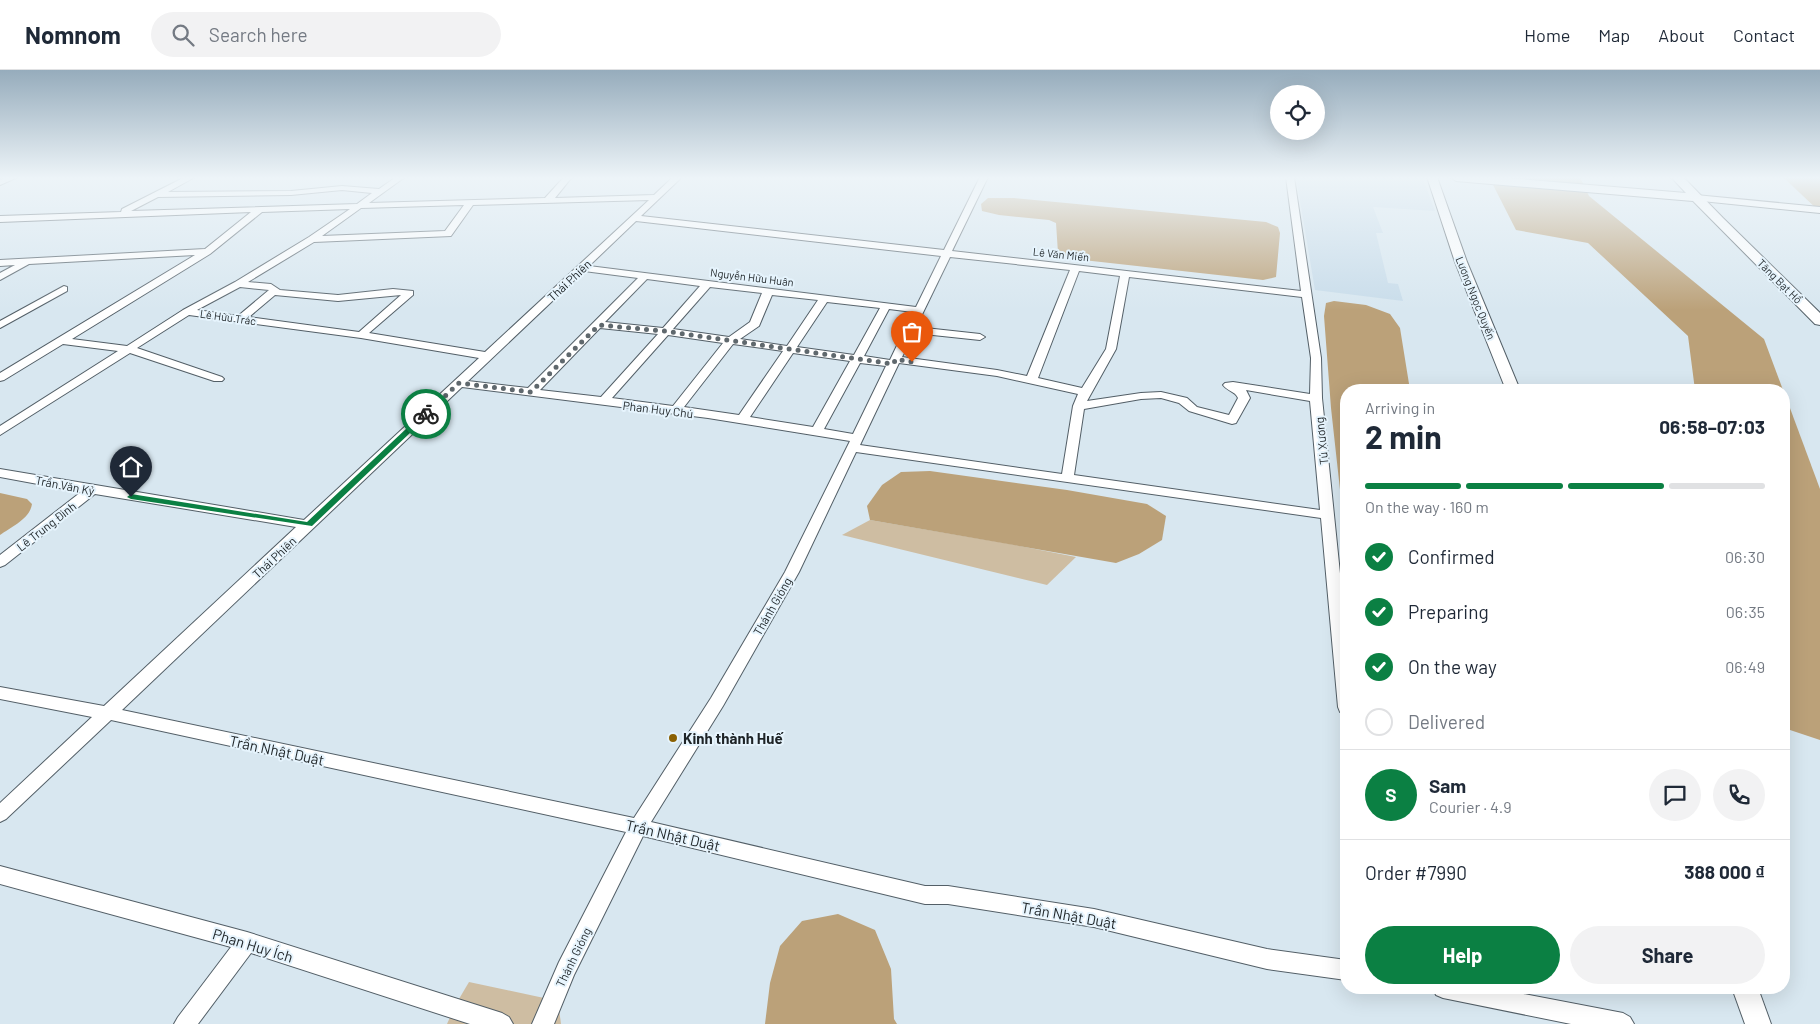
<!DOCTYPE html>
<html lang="en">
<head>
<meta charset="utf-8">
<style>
  :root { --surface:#fff; --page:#f2f2f3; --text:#1f2937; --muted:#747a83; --line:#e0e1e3; --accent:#0b8043 }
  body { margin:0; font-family:Barlow,sans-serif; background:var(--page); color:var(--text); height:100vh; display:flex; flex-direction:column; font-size:19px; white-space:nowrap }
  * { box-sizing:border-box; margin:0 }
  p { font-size:16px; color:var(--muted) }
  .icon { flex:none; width:28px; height:28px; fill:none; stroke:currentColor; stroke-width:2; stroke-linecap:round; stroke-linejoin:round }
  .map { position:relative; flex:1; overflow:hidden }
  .side { position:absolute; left:1340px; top:314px; width:450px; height:610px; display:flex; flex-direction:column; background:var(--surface); border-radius:20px; box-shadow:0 5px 20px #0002 }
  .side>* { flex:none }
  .fabs { position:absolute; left:1270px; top:15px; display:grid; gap:10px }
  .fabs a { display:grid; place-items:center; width:55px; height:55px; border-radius:50%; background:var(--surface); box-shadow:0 5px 20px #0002; font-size:25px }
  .pin { position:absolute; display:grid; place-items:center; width:42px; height:42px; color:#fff; margin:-51px -21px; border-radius:50% 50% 50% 0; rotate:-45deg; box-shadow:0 0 5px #0007 }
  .pin .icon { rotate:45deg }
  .courier { position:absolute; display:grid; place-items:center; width:50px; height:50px; margin:-25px; border:4px solid #0b8043; border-radius:50%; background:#fff; color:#222; box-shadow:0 1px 6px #0007 }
  .overview em { font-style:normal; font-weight:700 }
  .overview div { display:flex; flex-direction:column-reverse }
  .overview { display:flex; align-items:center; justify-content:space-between; height:85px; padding:0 25px }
  h1 { font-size:32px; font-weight:700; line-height:38px }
  .bar { display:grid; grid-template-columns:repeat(4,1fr); gap:8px 5px; align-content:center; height:60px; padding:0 25px }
  .bar i { height:6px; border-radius:4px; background:var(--line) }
  .bar .selected { background:var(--accent) }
  .bar p { grid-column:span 4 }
  .line { display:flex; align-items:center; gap:12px; padding:0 25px; border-top:1px solid var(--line) }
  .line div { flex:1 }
  .round { display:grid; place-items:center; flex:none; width:52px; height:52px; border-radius:26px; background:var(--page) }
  ol { padding:0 25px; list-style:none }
  li { display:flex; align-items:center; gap:15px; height:55px }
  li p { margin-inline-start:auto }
  li .icon { padding:5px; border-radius:50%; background:var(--accent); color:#fff; stroke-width:4 }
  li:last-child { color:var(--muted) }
  li i { width:28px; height:28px; border:2px solid var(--line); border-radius:50% }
  .button { display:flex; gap:10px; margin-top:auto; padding:10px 25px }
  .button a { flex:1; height:58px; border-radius:30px; background:var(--accent); color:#fff; font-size:20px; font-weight:700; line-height:58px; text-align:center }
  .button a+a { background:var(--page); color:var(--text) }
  header { display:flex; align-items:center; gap:30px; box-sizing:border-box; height:70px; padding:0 25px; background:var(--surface); border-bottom:1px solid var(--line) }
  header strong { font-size:24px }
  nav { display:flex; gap:28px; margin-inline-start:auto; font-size:18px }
  .search { width:350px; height:45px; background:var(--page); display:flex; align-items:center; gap:12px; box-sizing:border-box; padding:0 18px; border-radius:28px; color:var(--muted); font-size:19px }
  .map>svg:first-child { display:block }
  .built { fill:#c8dcea }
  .green { fill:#cebda2 }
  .water { fill:#bba179 }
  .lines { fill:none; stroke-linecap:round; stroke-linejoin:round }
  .minor-casing { stroke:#535f67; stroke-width:2 }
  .tertiary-casing { stroke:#535f67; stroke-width:2 }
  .secondary-casing { stroke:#535f67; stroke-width:2 }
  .minor { fill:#fff; fill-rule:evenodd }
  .tertiary { fill:#fff; fill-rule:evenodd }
  .secondary { fill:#fff; fill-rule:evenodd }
  .route { fill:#0b8043 }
  .done { stroke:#5f686d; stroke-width:5; stroke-dasharray:0 9 }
  .poi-dot { fill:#8b6103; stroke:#e6f4fd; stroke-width:2 }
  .labels { text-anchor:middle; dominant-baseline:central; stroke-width:4; stroke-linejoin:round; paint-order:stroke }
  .far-street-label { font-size:11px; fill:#1e2427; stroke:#e6f4fd }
  .street-label { font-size:12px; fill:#1e2427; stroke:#e6f4fd }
  .near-poi-label { font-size:15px; font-weight:bold; fill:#1e2427; stroke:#e6f4fd; text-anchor:start }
  .near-street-label { font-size:15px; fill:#1e2427; stroke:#e6f4fd }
</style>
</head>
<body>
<header>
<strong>Nomnom</strong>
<div class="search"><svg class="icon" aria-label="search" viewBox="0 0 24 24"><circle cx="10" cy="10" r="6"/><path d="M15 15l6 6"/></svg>Search here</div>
<nav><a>Home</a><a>Map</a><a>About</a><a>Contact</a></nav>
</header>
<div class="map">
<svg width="1820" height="954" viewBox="0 0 1820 954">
  <rect width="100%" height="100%" fill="#d8e7f0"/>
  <path class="built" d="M1296,107L1423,108L1435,141L1373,137L1383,163H1376L1388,213L1398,214L1403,231L1315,220Z"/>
  <g class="green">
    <path d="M870,450L1010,474L1076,487L1047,515L842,465Z"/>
    <path d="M469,912L558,931L561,954H447L456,934Z"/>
  </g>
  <g class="water">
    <path d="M1489,107H1580L1589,126L1764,269L1783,320H1695L1688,266L1588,173L1516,160Z"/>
    <path d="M1783,107H1820V142Z"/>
    <path d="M988,128H1014L1266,152L1278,157L1280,163L1276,207L1263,210L1074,189L1058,183L1056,153L1049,150L999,145L982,141L981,134Z"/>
    <path d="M1334,231L1366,235L1390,244L1400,258L1410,320H1346V474L1331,338L1324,246L1326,233Z"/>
    <path d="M1784,322L1820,419V670L1784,658Z"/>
    <path d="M930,401L1067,420L1147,434L1166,446L1162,470L1139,484L1116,493L870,450L867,436L882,415L901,402Z"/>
    <path d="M0,423L27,429L32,434C30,449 11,457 0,465Z"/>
    <path d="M838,844L875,860L891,899L894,949L897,954H765L770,913L780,876L802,851Z"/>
  </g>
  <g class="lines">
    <g class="minor-casing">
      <g id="minor">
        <path d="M7,107H18L0,115V110Z"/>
        <path d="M185,107H195L168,122L291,121L342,116L379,119L396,107H405L369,133L545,128L564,107H572L555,128L654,125L673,107H682L641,146L944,180L980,107H988L952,181L1301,221L1286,107H1294L1321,288L1322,328L1346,562V643L1340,642L1338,637L1321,448L856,382L799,502L723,636L651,752L925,816H948L1094,839L1267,879L1346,890V910L1267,899L1094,857L948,834H925L643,766L574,905L554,954H532L559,892L626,762L111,650L6,749L0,752V733L92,647L0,629V617L104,636L296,457L95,424L5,495L0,497V485L81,422L0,407V399L304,450L479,288L361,268L189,245L137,278L222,307L224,309L222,311H214L130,283L0,365V356L118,281L63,274L4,310L0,311V303L195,185L29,194L0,210V203L15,195L0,196V190L205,179L251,142L0,152V146L121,142L122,139ZM342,120L372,123L357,134L131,141L158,127L291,125ZM649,130L485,282L369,263L413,225V221L393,219L338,225L280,220L271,214L248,212L314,172L451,166L473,135ZM464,135L445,161L322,166L361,138ZM350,139L309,167L235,212L183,240L127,276L72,269L210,184L262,142ZM636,151L941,186L916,237L589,196ZM950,187L1070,200L1027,306L997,300L902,287L914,263L980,270L985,267L980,264L916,257ZM584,201L638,208L528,318L468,311ZM1079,201L1120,206L1106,279L1082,318L1038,308ZM1129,207L1302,227L1311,288L1310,324L1233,312L1225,313L1223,315C1227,321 1235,321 1238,328L1229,345L1197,337L1187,328L1161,322L1141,323L1087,331L1116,279ZM647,209L700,216L663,258L605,252ZM240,217L269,220L238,246L197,240ZM710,217L762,223L750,252L729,267L673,259ZM275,225L338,231L401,225L359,262L249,247ZM772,225L818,230L787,276L740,269L759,256ZM827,232L880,238L854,285L797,277ZM889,239L913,242L890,290L864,286ZM600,258L658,264L601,327L540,320ZM668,265L723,273L673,336L612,328ZM733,274L783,281L739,345L684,337ZM793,283L850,291L813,357L750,347ZM860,293L886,296L853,364L824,359ZM899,293L997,306L1078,324L1073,336L1062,404L860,375ZM462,317L708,348L850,371L785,502L711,628L634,748L122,640ZM1246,320L1310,331L1320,440L1074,405L1084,339L1141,329L1161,328L1179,333L1189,341L1232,354L1236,353L1250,328Z"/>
        <path d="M64,216L67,217V221L0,258V251Z"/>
        <path d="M0,796L247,862L502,943L509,947L513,954H470L251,883L198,954H174L178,947L231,877L0,814Z"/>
        <path d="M1433,918H1492L1623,943L1630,947L1634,954H1571L1443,928L1436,925Z"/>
      </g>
    </g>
    <g class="tertiary-casing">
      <g id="tertiary">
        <path d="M1427,107H1437L1467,192L1520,320H1506L1455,192Z"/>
        <path d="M1696,125L1820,137V143L1692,130L1691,128Z"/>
        <path d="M1732,918H1758L1771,954H1745Z"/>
      </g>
    </g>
    <g class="secondary-casing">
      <path id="secondary" d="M1450,107H1495L1686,123L1671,107H1683L1723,148L1820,243V255L1815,254L1693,131L1456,111Z"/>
    </g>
    <use href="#minor" class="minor"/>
    <use href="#tertiary" class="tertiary"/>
    <use href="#secondary" class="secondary"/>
  </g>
  <linearGradient id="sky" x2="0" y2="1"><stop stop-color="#96acbc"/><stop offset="0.45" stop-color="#edf4f8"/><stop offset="1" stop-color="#edf4f8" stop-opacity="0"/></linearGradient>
  <rect width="1820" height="240" fill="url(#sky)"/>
  <path class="route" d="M424,342L430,344L312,456L131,429L127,427L131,424L307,452Z"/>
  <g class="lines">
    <path class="done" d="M426,344L459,313L531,322L599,255L664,261L893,294L896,289L912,292"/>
  </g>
  <circle class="poi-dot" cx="673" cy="668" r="5"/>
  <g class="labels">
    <g class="far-street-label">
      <text transform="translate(1061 184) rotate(6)">Lê Văn Miến</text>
      <text transform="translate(752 207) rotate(7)">Nguyễn Hữu Huân</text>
      <text transform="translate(1780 211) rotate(45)">Tăng Bạt Hổ</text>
      <text transform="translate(1476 228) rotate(68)">Lương Ngọc Quyến</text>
      <text transform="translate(228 247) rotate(8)">Lê Hữu Trác</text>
    </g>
    <g class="street-label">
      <text transform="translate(569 210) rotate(-43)">Thái Phiên</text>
      <text transform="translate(658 339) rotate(7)">Phan Huy Chú</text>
      <text transform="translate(1321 371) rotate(-96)">Tú Xương</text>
      <text transform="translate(65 415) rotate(11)">Trần Văn Kỷ</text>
      <text transform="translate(46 456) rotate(-38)">Lê Trung Đình</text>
      <text transform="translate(274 487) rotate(-43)">Thái Phiên</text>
      <text transform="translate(772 536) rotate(-60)">Thánh Gióng</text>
      <text transform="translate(573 887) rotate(-64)">Thánh Gióng</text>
    </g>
    <g class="near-poi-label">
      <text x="683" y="668">Kinh thành Huế</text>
    </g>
    <g class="near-street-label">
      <text transform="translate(277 680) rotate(12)">Trần Nhật Duật</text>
      <text transform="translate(673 765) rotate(13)">Trần Nhật Duật</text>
      <text transform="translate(1069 845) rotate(10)">Trần Nhật Duật</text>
      <text transform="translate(253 875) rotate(17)">Phan Huy Ích</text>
    </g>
  </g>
</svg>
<div class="fabs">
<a><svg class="icon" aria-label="locate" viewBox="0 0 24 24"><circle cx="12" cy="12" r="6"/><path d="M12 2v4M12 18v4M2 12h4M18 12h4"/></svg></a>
</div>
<div class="pin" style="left:912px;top:292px;background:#ea580c"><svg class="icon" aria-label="bag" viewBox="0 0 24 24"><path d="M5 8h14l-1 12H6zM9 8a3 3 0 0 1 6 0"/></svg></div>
<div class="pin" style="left:131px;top:427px;background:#1f2937"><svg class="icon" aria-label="home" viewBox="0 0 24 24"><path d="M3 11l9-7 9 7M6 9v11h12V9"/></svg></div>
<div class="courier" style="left:426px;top:344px"><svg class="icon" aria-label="bike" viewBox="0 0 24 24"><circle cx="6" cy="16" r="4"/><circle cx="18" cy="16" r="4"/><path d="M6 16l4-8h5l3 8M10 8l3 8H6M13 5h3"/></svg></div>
<section class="side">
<div class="overview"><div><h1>2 min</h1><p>Arriving in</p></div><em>06:58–07:03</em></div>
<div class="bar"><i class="selected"></i><i class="selected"></i><i class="selected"></i><i></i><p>On the way · 160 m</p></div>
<ol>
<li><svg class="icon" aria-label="check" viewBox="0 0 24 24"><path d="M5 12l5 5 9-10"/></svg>Confirmed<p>06:30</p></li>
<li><svg class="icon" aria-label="check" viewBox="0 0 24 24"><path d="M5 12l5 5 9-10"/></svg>Preparing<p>06:35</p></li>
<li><svg class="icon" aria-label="check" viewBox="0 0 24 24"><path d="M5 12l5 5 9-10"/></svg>On the way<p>06:49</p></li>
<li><i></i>Delivered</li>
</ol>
<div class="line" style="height:90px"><b class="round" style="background:var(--accent);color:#fff">S</b><div><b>Sam</b><p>Courier · 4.9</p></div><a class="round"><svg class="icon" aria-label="chat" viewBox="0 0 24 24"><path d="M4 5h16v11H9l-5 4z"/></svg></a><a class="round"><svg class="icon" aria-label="phone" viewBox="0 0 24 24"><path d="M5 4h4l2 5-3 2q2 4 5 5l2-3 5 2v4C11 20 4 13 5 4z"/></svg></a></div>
<div class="line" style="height:65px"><div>Order #7990</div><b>388 000 ₫</b></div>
<div class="button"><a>Help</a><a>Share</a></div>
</section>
</div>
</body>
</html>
